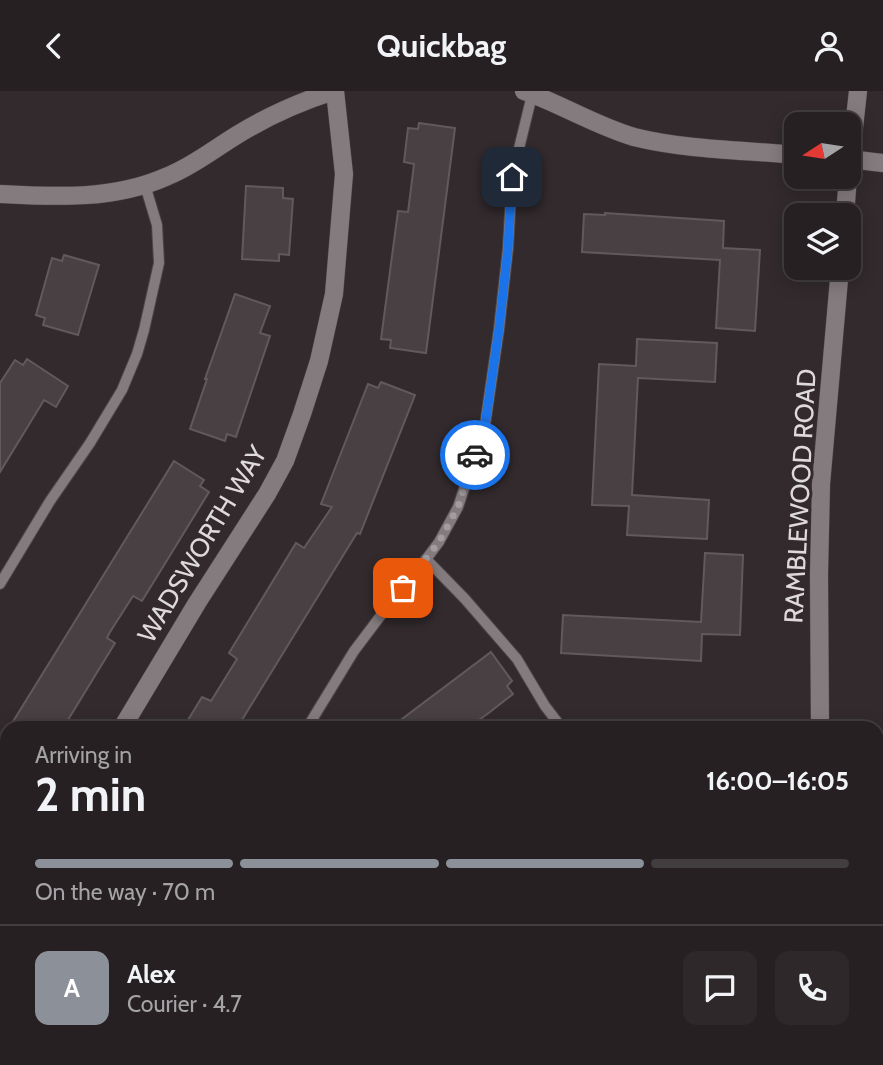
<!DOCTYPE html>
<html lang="en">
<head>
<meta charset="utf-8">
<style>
  :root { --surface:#262022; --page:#2e282a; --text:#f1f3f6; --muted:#a4a3a5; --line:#423e40; --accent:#8c9099 }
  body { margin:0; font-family:Cabin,sans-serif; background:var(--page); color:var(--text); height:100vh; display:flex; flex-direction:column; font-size:26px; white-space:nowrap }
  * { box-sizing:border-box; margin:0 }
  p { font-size:23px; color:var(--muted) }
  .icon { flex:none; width:38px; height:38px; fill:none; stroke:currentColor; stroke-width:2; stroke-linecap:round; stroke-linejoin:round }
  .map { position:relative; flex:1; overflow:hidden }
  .panel { position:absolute; left:0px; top:630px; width:884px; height:345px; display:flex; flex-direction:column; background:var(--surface); border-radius:21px 21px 0 0; box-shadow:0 4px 18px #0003,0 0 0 2px var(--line) }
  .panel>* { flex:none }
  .needle { width:46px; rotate:258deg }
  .controls { position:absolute; left:784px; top:21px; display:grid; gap:14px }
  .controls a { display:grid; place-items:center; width:77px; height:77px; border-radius:14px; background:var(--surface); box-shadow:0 4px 18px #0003,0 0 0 2px var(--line); font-size:35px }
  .pin { position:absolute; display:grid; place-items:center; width:60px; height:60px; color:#fff; margin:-30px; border-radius:14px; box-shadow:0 4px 10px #0006 }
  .courier { position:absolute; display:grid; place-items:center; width:70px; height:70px; margin:-35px; border:5px solid #1a73e8; border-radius:50%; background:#fff; color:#222; box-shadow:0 2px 9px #0007 }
  .head em { font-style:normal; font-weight:700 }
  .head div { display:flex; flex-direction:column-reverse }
  .head { display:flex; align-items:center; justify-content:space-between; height:119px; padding:0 35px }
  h1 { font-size:46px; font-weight:700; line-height:52px }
  .bar { display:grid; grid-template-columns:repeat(4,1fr); gap:10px 7px; align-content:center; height:84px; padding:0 35px }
  .bar i { height:9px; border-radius:5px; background:var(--line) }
  .bar .active { background:var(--accent) }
  .bar p { grid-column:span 4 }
  .line { display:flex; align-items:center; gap:18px; padding:0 35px; border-top:2px solid var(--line) }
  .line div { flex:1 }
  .round { display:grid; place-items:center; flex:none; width:74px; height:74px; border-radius:14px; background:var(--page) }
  header { display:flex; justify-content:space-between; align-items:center; height:91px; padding:0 35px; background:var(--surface); font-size:32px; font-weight:700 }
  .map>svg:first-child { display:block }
  .building { fill:#484043; stroke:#62595c; stroke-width:2 }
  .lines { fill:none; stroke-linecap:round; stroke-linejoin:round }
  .lane-casing { stroke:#4c4648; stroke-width:12 }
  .street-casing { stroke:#4c4648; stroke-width:19 }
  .lane { stroke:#847b7e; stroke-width:10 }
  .street { stroke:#847b7e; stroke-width:18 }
  .done { stroke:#a29c9e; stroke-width:7; stroke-dasharray:0 12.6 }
  .route { stroke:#1a73e8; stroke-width:9 }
  .labels { text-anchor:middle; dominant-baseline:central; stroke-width:6; stroke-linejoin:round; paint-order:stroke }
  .street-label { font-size:26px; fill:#ded9db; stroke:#322a2d }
</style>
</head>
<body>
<header><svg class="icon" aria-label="back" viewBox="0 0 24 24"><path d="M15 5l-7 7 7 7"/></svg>Quickbag<svg class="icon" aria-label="person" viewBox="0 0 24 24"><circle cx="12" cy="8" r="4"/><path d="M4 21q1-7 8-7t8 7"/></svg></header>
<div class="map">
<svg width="883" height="974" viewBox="0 0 883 974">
  <rect width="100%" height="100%" fill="#322a2d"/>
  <g class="building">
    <path d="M419,32L455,37L426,262L390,257L391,249L381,248L398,120L408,121L414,73L404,71L408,37L418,38Z"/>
    <path d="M246,95L283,97V107L293,108L289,164L279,163V170L242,168Z"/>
    <path d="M605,122L724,130L723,157L760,159L755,240L716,237L720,169L582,161L584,123L605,124Z"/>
    <path d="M64,164L99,174L78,244L43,234L45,227L36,224L52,167L62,170Z"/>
    <path d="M235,203L270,215L260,242L270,245L236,346L227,343L225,350L190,338L207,288H205Z"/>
    <path d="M637,248L717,252L715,291L638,287L636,325L632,404L709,409L707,448L627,444L629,415L592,414L599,273L636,275Z"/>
    <path d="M27,268L68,295L56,316L44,309L0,381V292L15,269L23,274Z"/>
    <path d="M381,291L415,304L360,443L357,442L237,637H183L202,606L211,610L237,568L229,562L296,452L304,457L332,416L321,413L368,293L378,297Z"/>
    <path d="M174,370L204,389L200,395L209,401L142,510L133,505L110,541L107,547L115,552L63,637H9Z"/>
    <path d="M705,462L743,464L740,544L702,543L701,570L561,562L563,524L701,531Z"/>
    <path d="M491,561L512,590L507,595L513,603L490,621L468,637H390Z"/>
  </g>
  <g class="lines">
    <g class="lane-casing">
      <g id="lane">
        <path d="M426,468L465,508L517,568L545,615L562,637"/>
        <path d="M0,493L50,410L90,352L122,299L137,263L144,239L159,172L157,134L145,94"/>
        <path d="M307,637L354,560L388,515L418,479L439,451L458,416L485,334L499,238L508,157L512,86L533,0"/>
        <path d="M109,974L112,968"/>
        <path d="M529,974L533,968"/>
      </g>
    </g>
    <g class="street-casing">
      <g id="street">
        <path d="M524,0C561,13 596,35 634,46C686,59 743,59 796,64"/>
        <path d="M849,68L883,72"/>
        <path d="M849,82L858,0"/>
        <path d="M0,103C57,106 115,109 168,85C193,75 214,58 237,44C268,25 299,11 334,0"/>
        <path d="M845,124L848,86"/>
        <path d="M122,637L197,512L267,403L285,370L302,323L319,270L334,203L344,83L335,0"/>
        <path d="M820,637L819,484L821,393L840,177"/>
        <path d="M0,849L7,836"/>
        <path d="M877,888H883"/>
        <path d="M824,968V974"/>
        <path d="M292,974L296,968"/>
      </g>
    </g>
    <use href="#lane" class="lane"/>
    <use href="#street" class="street"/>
  </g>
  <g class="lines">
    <path class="done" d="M403,497L439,451L458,416L475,364"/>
    <path class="route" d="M475,364L485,334L499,238L508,157L512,86"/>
  </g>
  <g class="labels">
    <g class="street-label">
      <text transform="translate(800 405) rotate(-87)">RAMBLEWOOD ROAD</text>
      <text transform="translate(202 453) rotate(-59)">WADSWORTH WAY</text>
    </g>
  </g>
</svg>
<div class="controls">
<a><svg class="needle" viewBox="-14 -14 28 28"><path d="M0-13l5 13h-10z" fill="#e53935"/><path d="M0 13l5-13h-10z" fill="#a4a3a5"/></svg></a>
<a><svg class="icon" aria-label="layers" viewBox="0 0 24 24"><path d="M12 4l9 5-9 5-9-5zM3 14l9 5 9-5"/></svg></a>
</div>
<div class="pin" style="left:403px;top:497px;background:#ea580c"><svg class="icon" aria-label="bag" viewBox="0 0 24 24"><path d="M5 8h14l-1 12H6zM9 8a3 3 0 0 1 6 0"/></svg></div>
<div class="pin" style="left:512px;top:86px;background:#1f2937"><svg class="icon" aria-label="home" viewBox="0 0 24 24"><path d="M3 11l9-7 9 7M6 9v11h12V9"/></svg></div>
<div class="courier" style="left:475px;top:364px"><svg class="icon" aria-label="car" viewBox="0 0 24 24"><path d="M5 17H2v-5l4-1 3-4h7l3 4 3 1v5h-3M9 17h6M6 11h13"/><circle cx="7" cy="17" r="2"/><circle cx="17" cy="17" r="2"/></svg></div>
<section class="panel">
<div class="head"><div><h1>2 min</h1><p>Arriving in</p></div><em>16:00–16:05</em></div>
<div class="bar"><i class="active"></i><i class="active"></i><i class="active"></i><i></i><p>On the way · 70 m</p></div>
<div class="line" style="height:126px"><b class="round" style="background:var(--accent);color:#fff">A</b><div><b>Alex</b><p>Courier · 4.7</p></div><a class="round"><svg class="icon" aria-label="chat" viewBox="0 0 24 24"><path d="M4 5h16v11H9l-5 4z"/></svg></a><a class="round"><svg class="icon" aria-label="phone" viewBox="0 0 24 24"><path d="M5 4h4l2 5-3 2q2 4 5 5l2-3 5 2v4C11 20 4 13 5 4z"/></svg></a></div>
</section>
</div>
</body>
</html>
